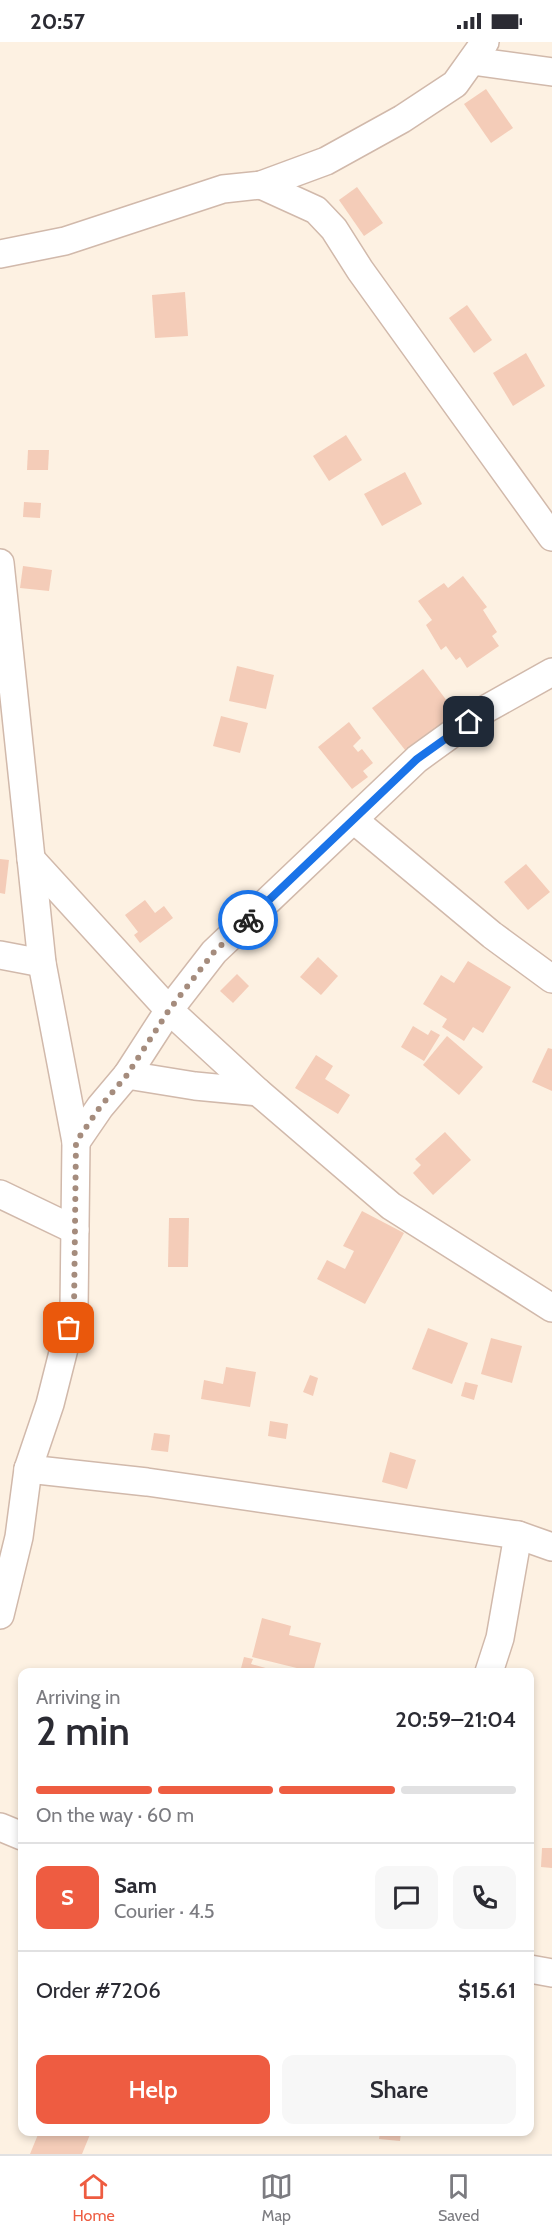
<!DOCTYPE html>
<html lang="en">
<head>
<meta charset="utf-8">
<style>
  :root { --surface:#fff; --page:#f7f7f7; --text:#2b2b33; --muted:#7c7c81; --line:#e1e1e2; --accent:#ee5c41 }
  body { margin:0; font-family:Cabin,sans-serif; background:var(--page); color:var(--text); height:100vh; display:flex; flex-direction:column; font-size:22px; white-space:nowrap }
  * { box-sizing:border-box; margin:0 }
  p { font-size:20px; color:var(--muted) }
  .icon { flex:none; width:33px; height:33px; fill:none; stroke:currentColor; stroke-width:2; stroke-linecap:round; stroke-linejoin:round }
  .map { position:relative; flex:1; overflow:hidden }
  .sheet { position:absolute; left:18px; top:1626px; width:516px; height:468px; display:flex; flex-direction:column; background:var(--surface); border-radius:12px; box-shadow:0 3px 9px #0003 }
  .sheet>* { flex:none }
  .pin { position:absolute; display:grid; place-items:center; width:51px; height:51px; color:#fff; margin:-26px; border-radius:12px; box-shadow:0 3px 9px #0006 }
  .courier { position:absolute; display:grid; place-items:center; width:60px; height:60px; margin:-30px; border:4px solid #1a73e8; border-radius:50%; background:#fff; color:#222; box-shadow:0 2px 8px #0007 }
  .summary em { font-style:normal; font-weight:600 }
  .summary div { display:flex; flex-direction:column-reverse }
  .summary { display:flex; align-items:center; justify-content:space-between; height:102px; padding:0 18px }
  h1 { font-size:39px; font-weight:600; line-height:45px }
  .bar { display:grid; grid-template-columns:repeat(4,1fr); gap:9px 6px; align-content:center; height:72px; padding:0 18px }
  .bar i { height:8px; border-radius:4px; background:var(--line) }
  .bar .active { background:var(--accent) }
  .bar p { grid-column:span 4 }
  .line { display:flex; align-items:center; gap:15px; padding:0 18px; border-top:2px solid var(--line) }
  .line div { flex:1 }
  .round { display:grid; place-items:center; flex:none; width:63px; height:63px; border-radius:12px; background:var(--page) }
  .cta { display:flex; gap:12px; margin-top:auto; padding:12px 18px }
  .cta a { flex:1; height:69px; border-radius:12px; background:var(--accent); color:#fff; font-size:24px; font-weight:600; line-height:69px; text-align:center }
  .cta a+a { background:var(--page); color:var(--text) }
  .status { display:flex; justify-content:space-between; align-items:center; height:42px; padding:0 30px; background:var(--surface); direction:ltr }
  .status svg { height:16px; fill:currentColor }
  .dock { display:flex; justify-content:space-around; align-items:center; height:84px; border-top:2px solid var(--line); background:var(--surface); font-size:16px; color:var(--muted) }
  .dock a { display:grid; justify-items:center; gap:3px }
  .dock .active { color:var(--accent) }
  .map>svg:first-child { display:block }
  .building { fill:#f4ccb8 }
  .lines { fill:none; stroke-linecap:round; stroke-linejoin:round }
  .minor-casing { stroke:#d1b9ab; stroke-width:30 }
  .minor { stroke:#fff; stroke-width:27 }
  .done { stroke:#a58c7d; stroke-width:6; stroke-dasharray:0 10.8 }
  .route { stroke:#1a73e8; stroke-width:8 }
</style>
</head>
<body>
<div class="status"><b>20:57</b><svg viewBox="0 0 49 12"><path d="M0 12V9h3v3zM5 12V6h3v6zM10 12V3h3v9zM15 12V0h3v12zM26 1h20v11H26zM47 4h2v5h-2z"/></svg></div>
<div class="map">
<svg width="552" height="2112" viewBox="0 0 552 2112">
  <rect width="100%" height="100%" fill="#fdf1e2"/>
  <g class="building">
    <path d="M486,47L513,86L491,101L464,62Z"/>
    <path d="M357,145L383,181L364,194L339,158Z"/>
    <path d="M185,250L188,294L155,296L152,253Z"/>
    <path d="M467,263L492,298L474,311L449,276Z"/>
    <path d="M526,311L545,344L513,364L493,331Z"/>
    <path d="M346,393L362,418L329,439L313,414Z"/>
    <path d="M28,408H49L48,428H27Z"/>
    <path d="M405,430L422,462L382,484L364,452Z"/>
    <path d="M24,460L41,461L40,476L23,475Z"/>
    <path d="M23,524L52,528L49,549L20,546Z"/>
    <path d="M463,534L487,565L483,568L497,590L492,594L499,604L467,626L460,615L456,618L446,604L441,608L426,583L432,578L418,559L444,541L448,546Z"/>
    <path d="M237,624L274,633L266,667L229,659Z"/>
    <path d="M423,627L459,675L409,713L372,666Z"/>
    <path d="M221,674L248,681L240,711L213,704Z"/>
    <path d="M349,680L361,696L353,704L358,710L362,707L373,721L363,729L368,735L352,747L318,705Z"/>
    <path d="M0,817L9,818L5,852L0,851Z"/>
    <path d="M526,822L550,850L528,868L504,840Z"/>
    <path d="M145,858L155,871L164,864L173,876L140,901L134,893L138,890L125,873Z"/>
    <path d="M318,915L338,934L321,953L300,935Z"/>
    <path d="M468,919L511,945L483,991L473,985L464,999L442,985L447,977L423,962L441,933L454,941Z"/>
    <path d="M237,932L249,944L233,961L220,949Z"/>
    <path d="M413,984L428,993L431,988L440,993L424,1019L401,1005Z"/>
    <path d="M447,994L483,1025L459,1053L423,1023Z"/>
    <path d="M548,1006L552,1007V1049L532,1040Z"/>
    <path d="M316,1013L333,1024L325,1037L350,1053L338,1072L295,1046Z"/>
    <path d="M445,1090L471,1118L433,1153L413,1131L421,1123L415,1117Z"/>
    <path d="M362,1169L404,1191L365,1262L317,1237L327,1218L345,1227L354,1209L343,1204Z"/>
    <path d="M169,1176H189L188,1225H168Z"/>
    <path d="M428,1286L468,1301L452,1342L412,1327Z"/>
    <path d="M491,1296L522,1304L512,1341L481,1332Z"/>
    <path d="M226,1325L256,1330L250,1365L201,1357L204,1338L223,1342Z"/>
    <path d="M310,1333L318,1336L313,1354L303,1350Z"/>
    <path d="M465,1340L478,1343L474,1358L461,1354Z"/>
    <path d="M270,1379L288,1382L286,1397L268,1394Z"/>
    <path d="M154,1391L170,1393L168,1410L151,1408Z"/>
    <path d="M390,1410L416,1418L407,1447L382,1440Z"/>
    <path d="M262,1576L291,1584L289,1593L321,1601L313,1630L252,1615Z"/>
    <path d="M244,1615L253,1617L251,1622L280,1630H240Z"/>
    <path d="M542,1806H552V1826L541,1825Z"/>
    <path d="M39,2090H91L82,2112H30Z"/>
    <path d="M380,2090H401L400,2099L379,2097Z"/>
  </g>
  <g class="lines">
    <g class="minor-casing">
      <g id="minor">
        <path d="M472,19L552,30"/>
        <path d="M261,143L316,168L334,187L360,228L552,495"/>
        <path d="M0,212L65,199L223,147L261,143L326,119L402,77L455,42L485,0"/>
        <path d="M0,521L42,921L76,1100L74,1267L50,1362L28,1427L19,1495L0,1573"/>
        <path d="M354,778L492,893L552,937"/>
        <path d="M31,817L169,968L258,1050L391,1164L552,1266"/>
        <path d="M0,913L42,921"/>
        <path d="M127,1033L195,1044L258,1050"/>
        <path d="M76,1100L100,1065L127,1033L169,968L214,910L417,717L486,667L552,630"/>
        <path d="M0,1152L75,1188"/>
        <path d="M28,1427L147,1440L518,1493L552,1505"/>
        <path d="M489,1630L500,1596L518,1493"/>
        <path d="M0,1785L22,1794"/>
        <path d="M530,1927L552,1931"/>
      </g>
    </g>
    <use href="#minor" class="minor"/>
  </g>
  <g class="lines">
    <path class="done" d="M69,1286L74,1267L76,1100L100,1065L127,1033L169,968L214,910L248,878"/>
    <path class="route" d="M248,878L417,717L469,680"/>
  </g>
</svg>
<div class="pin" style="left:69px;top:1286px;background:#ea580c"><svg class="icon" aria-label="bag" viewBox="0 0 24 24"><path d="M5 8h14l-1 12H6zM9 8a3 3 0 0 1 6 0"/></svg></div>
<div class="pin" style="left:469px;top:680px;background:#1f2937"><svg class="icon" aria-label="home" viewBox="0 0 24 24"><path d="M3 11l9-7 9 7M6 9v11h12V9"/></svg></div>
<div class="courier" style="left:248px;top:878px"><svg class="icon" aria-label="bike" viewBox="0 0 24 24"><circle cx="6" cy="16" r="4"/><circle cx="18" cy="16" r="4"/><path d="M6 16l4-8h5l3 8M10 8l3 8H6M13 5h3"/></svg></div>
<section class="sheet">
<div class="summary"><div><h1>2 min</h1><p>Arriving in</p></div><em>20:59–21:04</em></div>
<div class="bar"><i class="active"></i><i class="active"></i><i class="active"></i><i></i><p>On the way · 60 m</p></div>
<div class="line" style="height:108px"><b class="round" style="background:var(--accent);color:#fff">S</b><div><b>Sam</b><p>Courier · 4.5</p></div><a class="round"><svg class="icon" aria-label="chat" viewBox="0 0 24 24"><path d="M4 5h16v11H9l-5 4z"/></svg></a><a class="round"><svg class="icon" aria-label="phone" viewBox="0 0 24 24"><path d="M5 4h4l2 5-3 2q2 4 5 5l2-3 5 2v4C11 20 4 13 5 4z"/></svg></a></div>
<div class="line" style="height:78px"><div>Order #7206</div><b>$15.61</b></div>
<div class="cta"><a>Help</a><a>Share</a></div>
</section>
</div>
<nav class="dock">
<a class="active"><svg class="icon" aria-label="home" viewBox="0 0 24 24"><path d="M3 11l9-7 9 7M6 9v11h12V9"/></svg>Home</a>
<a><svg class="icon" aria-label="map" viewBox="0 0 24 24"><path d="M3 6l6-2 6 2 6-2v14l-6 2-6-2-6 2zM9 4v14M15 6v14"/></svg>Map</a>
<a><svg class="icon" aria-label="saved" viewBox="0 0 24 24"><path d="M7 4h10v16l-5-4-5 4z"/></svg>Saved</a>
</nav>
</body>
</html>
